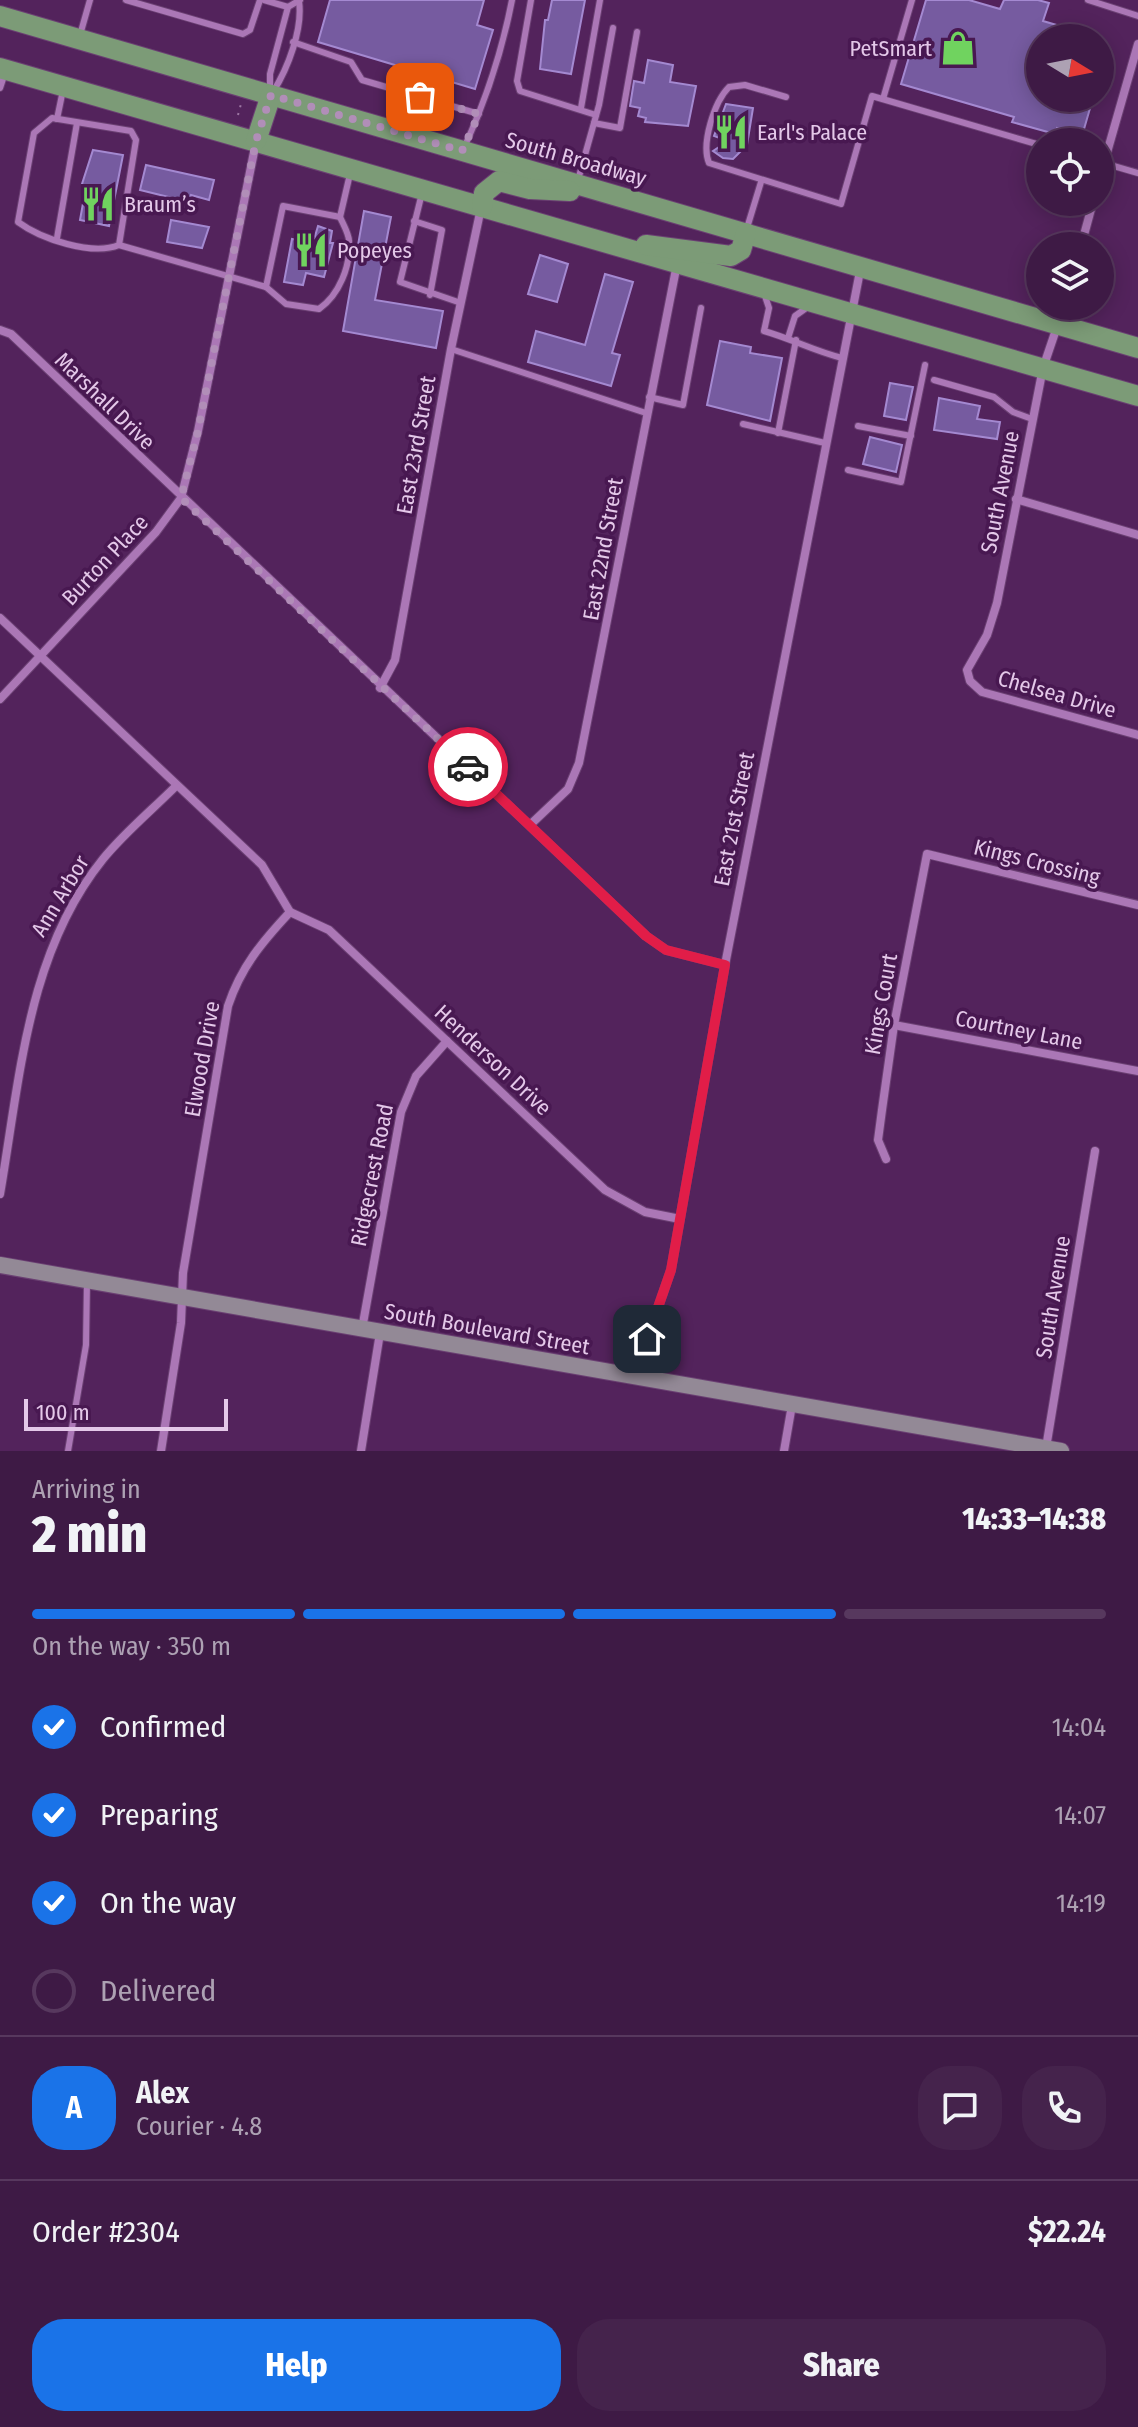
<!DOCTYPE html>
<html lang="en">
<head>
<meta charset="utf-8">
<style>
  :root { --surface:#3e1a45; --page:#45234c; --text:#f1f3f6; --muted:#ada1b3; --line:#57385e; --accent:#1a73e8 }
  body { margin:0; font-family:"Fira Sans Condensed",sans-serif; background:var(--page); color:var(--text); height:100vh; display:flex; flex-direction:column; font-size:30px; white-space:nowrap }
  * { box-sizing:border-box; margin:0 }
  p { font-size:26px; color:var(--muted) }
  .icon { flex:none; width:44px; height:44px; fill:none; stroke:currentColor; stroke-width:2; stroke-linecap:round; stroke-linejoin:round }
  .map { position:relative; height:1451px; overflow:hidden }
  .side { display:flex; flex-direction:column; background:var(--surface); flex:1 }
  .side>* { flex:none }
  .needle { width:52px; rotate:100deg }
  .fabs { position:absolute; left:1026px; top:24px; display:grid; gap:16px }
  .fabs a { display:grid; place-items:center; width:88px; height:88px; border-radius:50%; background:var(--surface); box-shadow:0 4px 20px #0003,0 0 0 2px var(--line); font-size:40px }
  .scale { position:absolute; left:24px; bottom:20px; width:204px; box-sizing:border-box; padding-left:8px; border:4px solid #e4c8e9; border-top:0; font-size:22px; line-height:28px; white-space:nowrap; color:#e4c8e9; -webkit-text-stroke:6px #481851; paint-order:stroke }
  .pin { position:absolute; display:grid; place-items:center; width:68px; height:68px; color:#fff; margin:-34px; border-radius:16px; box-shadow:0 4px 12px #0006 }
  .courier { position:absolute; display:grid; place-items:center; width:80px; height:80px; margin:-40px; border:6px solid #e11d48; border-radius:50%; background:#fff; color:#222; box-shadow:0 2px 10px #0007 }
  .summary em { font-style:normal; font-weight:800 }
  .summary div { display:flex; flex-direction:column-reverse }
  .summary { display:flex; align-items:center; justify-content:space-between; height:136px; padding:0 32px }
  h1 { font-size:52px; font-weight:800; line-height:60px }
  .bar { display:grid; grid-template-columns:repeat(4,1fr); gap:12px 8px; align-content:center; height:96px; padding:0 32px }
  .bar i { height:10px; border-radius:6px; background:var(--line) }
  .bar .active { background:var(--accent) }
  .bar p { grid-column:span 4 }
  .line { display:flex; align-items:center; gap:20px; padding:0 32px; border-top:2px solid var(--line) }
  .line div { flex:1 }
  .round { display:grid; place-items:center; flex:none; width:84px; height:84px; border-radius:32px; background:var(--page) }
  ol { padding:0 32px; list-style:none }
  li { display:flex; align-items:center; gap:24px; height:88px }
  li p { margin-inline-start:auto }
  li .icon { padding:8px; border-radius:50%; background:var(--accent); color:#fff; stroke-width:4 }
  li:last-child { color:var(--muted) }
  li i { width:44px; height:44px; border:4px solid var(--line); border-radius:50% }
  .button { display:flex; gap:16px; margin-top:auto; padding:16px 32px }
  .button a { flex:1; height:92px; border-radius:32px; background:var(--accent); color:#fff; font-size:32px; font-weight:800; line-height:92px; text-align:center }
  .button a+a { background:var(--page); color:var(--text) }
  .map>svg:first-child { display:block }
  .building { fill:#765ba0; stroke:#a489d1; stroke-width:2 }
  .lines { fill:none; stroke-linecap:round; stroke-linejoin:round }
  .lane-casing { stroke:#6b4073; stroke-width:8 }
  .street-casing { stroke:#6b4073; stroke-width:10 }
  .secondary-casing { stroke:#6b4073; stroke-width:18 }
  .primary-casing { stroke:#6b4073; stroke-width:22 }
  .path { stroke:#9c76a3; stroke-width:2; stroke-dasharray:2 6; stroke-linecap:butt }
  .lane { stroke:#ab77b6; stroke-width:6 }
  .street { stroke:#ab77b6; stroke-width:8 }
  .secondary { stroke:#938996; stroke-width:16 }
  .primary { stroke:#7c9b77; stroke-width:20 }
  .done { stroke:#b18eb8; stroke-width:8; stroke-dasharray:0 14.4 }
  .route { stroke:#e11d48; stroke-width:10 }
  .labels { text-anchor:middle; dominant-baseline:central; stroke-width:7; stroke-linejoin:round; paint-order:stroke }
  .poi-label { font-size:22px; fill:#e4c8e9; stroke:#481851; text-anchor:start }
  .street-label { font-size:22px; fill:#e4c8e9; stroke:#481851 }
</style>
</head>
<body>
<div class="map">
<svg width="1138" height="1451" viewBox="0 0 1138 1451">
  <rect width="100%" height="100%" fill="#53235c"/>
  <g class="building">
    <path d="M330,0H484L477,25L493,30L475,89L318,42Z"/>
    <path d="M552,0H585L571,74L540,69L545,20H548Z"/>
    <path d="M926,0H969L1000,9L1004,0H1038L1049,3L1043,21L1091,35V38H1040V98H1093L1082,136L1057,128L1055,134L1012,122L1014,117L901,84Z"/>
    <path d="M648,60L673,65L670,82L696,86L688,126L645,122L646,118L638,116L640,108L630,106L634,81L644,83Z"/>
    <path d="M726,104L753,108L747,145L733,159L723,158L713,151L728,141L714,136Z"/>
    <path d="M93,150L123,155L109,226L80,220L86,187L82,184Z"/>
    <path d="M146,165L214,180L209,200L191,195L189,202L140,190Z"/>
    <path d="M364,211L391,217L375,300L443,311L436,348L343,331Z"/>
    <path d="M171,220L209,227L202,248L167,242Z"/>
    <path d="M318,226L332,231L330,243H333L324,277L306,273L303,285L284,282L292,239L313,243Z"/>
    <path d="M540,255L568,264L557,302L528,294Z"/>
    <path d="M605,274L633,282L612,353L620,355L611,386L528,362L536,331L585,345Z"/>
    <path d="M720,341L751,347L750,353L782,358L770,421L707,405Z"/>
    <path d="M890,383L913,387L906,420L884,416Z"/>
    <path d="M939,398L980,406L977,419L1000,422L997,439L934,430Z"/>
    <path d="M870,437L902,445L896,472L863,464Z"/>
  </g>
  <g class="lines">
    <g class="lane-casing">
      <g id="lane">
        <path d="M126,0L243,34L250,30L260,0"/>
        <path d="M264,0L288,7"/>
        <path d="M531,0L517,81L520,91L596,115"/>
        <path d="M1088,0L1138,16"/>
        <path d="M80,35L90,0"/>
        <path d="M293,42L351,62L362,80L479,114"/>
        <path d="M0,88L5,73"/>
        <path d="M270,91V74L288,7L300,0"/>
        <path d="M273,92C288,68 303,29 299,1"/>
        <path d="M786,97L745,85L729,87C714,102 701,144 709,163L841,204L872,96L1040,145"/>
        <path d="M883,99L912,0"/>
        <path d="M581,108L600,0"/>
        <path d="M57,119L63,90"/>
        <path d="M594,123L620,128L637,32"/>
        <path d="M464,148C486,100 502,52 512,0"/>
        <path d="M1100,162L1138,173"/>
        <path d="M578,180L599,105L613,28"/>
        <path d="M422,193L400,282L461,303"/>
        <path d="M414,221L442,230L430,295"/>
        <path d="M747,228L761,182"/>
        <path d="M57,238L77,123"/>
        <path d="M119,245C92,256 41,239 18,222L34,133L52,118L131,131L136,140L119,245L266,287L283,206L340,217L350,174"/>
        <path d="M266,287L286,304L319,309C339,295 351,266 349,241C349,234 343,224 340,217"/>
        <path d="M765,296L769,308L764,331C792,339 814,351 842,358"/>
        <path d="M788,338L795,316L809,306"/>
        <path d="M451,349L646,413"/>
        <path d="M934,380L994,397L1013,412L1032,419"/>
        <path d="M649,397L683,405L701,308"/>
        <path d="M743,424L825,443"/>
        <path d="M858,426L911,436"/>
        <path d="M778,433L796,340"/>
        <path d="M848,470L901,482L925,365"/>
        <path d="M68,1451L86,1345L87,1281"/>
      </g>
    </g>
    <g class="street-casing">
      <g id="street">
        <path d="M1100,177L1138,44"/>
        <path d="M1081,246L1093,202"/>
        <path d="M1064,306L1043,368L997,603L987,635L967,670L970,681L982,692L1138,735"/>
        <path d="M0,330L11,334L646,936L666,950L725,965"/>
        <path d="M1016,499L1138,535"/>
        <path d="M0,618L262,865L290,912L329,930L605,1190L645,1212L680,1219"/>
        <path d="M380,688L395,660L451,349L481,208"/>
        <path d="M0,699L156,532L181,498L198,431L256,142"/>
        <path d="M531,824L568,789L579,763L677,264"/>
        <path d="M894,1025L1138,1071"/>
        <path d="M886,1159L878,1140L882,1110L894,1025L927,854L1138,905"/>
        <path d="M0,1194C20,1079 27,953 103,859C124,833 152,810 176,786"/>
        <path d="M362,1329L401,1112L416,1076L447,1041"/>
        <path d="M642,1378L647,1339L671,1270L725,965L861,266"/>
        <path d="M1046,1448L1095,1151"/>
        <path d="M161,1451L181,1323L183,1273L228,1006C241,967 262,942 290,912"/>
        <path d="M361,1451L380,1333"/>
        <path d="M784,1451L792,1405"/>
      </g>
    </g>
    <g class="secondary-casing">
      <path id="secondary" d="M0,1265L1061,1451"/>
    </g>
    <g class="primary-casing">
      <g id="primary">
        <path d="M0,16L1138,348"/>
        <path d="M0,68L1138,396"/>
        <path d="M256,141L271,95"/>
        <path d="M482,207L484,193L499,181L530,189L570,191"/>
        <path d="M646,245L731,256L741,250L746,233"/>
      </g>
    </g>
    <path class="path" d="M238,115L241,104"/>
    <use href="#lane" class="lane"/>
    <use href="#street" class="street"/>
    <use href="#secondary" class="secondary"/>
    <use href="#primary" class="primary"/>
  </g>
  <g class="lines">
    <path class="done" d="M420,97L479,114L462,151L271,95L256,141L198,431L181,498L468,767"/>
    <path class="route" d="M468,767L646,936L666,950L725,965L671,1270L647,1339"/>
  </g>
  <defs>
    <g id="shop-bare" transform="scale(2.76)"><path d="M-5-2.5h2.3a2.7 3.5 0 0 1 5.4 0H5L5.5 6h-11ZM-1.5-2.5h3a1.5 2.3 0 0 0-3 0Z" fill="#70d35f" stroke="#481851" stroke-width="2.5" paint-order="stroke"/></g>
    <g id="restaurant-bare" transform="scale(2.76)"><path d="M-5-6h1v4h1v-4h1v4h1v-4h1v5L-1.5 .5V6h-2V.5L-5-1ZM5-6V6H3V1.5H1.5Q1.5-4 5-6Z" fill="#70d35f" stroke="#481851" stroke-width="2.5" paint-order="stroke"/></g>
  </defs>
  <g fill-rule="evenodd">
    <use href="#shop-bare" x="958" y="48"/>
    <use href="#restaurant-bare" x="731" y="132"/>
    <use href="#restaurant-bare" x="98" y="204"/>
    <use href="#restaurant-bare" x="311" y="250"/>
  </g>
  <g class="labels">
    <g class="poi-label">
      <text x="932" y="48" text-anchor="end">PetSmart</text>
      <text x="757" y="132">Earl's Palace</text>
      <text x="124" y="204">Braum’s</text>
      <text x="337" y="250">Popeyes</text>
    </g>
    <g class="street-label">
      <text transform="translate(576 159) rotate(16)">South Broadway</text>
      <text transform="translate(105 401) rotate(44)">Marshall Drive</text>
      <text transform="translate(416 445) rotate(-80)">East 23rd Street</text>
      <text transform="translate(1000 492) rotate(-79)">South Avenue</text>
      <text transform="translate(603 549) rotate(-80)">East 22nd Street</text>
      <text transform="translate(105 560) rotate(-47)">Burton Place</text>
      <text transform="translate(1057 694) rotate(16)">Chelsea Drive</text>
      <text transform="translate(734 819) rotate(-79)">East 21st Street</text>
      <text transform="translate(1037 862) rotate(14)">Kings Crossing</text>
      <text transform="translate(60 896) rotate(-59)">Ann Arbor</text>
      <text transform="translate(881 1004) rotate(-80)">Kings Court</text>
      <text transform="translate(1019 1030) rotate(11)">Courtney Lane</text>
      <text transform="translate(202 1059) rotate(-80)">Elwood Drive</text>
      <text transform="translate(493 1060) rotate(43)">Henderson Drive</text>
      <text transform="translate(372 1175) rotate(-79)">Ridgecrest Road</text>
      <text transform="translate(1053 1297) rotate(-81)">South Avenue</text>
      <text transform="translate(487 1329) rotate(10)">South Boulevard Street</text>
    </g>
  </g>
</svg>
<div class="fabs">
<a><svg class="needle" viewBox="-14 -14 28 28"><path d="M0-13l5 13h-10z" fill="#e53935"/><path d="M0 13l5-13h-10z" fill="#ada1b3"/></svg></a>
<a><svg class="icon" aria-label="locate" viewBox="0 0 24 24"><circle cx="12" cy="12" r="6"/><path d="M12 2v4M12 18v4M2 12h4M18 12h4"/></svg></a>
<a><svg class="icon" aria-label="layers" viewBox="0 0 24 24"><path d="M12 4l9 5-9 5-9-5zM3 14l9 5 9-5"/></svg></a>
</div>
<div class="scale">100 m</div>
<div class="pin" style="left:420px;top:97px;background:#ea580c"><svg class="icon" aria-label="bag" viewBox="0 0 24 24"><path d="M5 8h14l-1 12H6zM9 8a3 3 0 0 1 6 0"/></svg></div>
<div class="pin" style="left:647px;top:1339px;background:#1f2937"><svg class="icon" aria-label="home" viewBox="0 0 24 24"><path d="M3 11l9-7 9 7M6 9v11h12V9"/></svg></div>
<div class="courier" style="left:468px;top:767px"><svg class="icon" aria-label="car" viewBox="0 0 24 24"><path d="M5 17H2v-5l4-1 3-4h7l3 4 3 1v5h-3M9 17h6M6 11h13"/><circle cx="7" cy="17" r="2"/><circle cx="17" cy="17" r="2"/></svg></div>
</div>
<section class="side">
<div class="summary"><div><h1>2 min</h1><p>Arriving in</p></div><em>14:33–14:38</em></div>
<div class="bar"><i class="active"></i><i class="active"></i><i class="active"></i><i></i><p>On the way · 350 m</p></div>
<ol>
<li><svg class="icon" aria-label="check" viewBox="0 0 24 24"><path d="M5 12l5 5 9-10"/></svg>Confirmed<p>14:04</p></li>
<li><svg class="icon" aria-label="check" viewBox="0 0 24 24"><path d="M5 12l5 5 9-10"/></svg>Preparing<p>14:07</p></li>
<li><svg class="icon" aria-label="check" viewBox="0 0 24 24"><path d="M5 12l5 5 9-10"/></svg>On the way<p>14:19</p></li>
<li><i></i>Delivered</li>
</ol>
<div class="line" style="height:144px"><b class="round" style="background:var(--accent);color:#fff">A</b><div><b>Alex</b><p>Courier · 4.8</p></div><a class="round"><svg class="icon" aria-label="chat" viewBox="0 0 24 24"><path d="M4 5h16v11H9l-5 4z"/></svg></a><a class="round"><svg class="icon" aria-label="phone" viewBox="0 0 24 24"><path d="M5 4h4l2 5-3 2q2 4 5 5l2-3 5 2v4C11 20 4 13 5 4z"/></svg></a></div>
<div class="line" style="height:104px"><div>Order #2304</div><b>$22.24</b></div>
<div class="button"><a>Help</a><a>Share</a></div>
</section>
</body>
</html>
